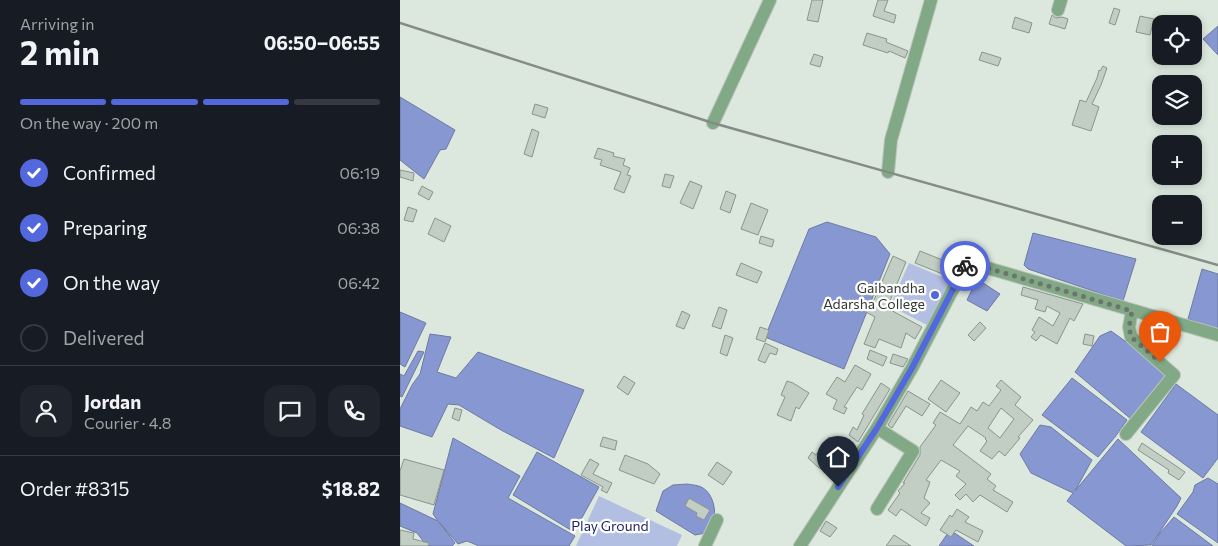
<!DOCTYPE html>
<html lang="en">
<head>
<meta charset="utf-8">
<style>
  :root { --surface:#171b24; --page:#20242c; --text:#f1f3f6; --muted:#9ea1a6; --line:#363941; --accent:#5468de }
  body { margin:0; font-family:Commissioner,sans-serif; background:var(--page); color:var(--text); height:100vh; display:flex; flex-direction:column; font-size:19px; white-space:nowrap }
  * { box-sizing:border-box; margin:0 }
  p { font-size:16px; color:var(--muted) }
  .icon { flex:none; width:28px; height:28px; fill:none; stroke:currentColor; stroke-width:2; stroke-linecap:round; stroke-linejoin:round }
  .map { position:relative; flex:1; overflow:hidden }
  .details { display:flex; flex-direction:column; background:var(--surface); width:400px }
  .details>* { flex:none }
  .controls { position:absolute; left:752px; top:15px; display:grid; gap:10px }
  .controls a { display:grid; place-items:center; width:50px; height:50px; border-radius:10px; background:var(--surface); box-shadow:0 2px 8px #0003; font-size:25px }
  .pin { position:absolute; display:grid; place-items:center; width:42px; height:42px; color:#fff; margin:-51px -21px; border-radius:50% 50% 50% 0; rotate:-45deg; box-shadow:0 0 5px #0007 }
  .pin .icon { rotate:45deg }
  .courier { position:absolute; display:grid; place-items:center; width:50px; height:50px; margin:-25px; border:4px solid #5468de; border-radius:50%; background:#fff; color:#222; box-shadow:0 1px 6px #0007 }
  .summary em { font-style:normal; font-weight:700 }
  .summary div { display:flex; flex-direction:column-reverse }
  .summary { display:flex; align-items:center; justify-content:space-between; height:85px; padding:0 20px }
  h1 { font-size:32px; font-weight:700; line-height:38px }
  .bar { display:grid; grid-template-columns:repeat(4,1fr); gap:8px 5px; align-content:center; height:60px; padding:0 20px }
  .bar i { height:6px; border-radius:4px; background:var(--line) }
  .bar .on { background:var(--accent) }
  .bar p { grid-column:span 4 }
  .line { display:flex; align-items:center; gap:12px; padding:0 20px; border-top:1px solid var(--line) }
  .line div { flex:1 }
  .round { display:grid; place-items:center; flex:none; width:52px; height:52px; border-radius:15px; background:var(--page) }
  ol { padding:0 20px; list-style:none }
  li { display:flex; align-items:center; gap:15px; height:55px }
  li p { margin-inline-start:auto }
  li .icon { padding:5px; border-radius:50%; background:var(--accent); color:#fff; stroke-width:4 }
  li:last-child { color:var(--muted) }
  li i { width:28px; height:28px; border:2px solid var(--line); border-radius:50% }
  main { display:flex; flex:1; min-height:0 }
  .map>svg:first-child { display:block }
  .green { fill:#b3bee3 }
  .water { fill:#8797d2; stroke:#6d7aa2 }
  .building { fill:#c2cec3; stroke:#89948a; fill-rule:evenodd }
  .lines { fill:none; stroke-linecap:round; stroke-linejoin:round }
  .minor-casing { stroke:#bac4bb; stroke-width:14 }
  .minor { stroke:#81a985; stroke-width:12 }
  .rail { stroke:#848c85; stroke-width:2.5 }
  .done { stroke:#6d746e; stroke-width:5; stroke-dasharray:0 9 }
  .route { stroke:#5468de; stroke-width:6 }
  .poi-dot { fill:#5468de; stroke:#fff; stroke-width:2 }
  .labels { text-anchor:middle; dominant-baseline:central; stroke-width:4.5; stroke-linejoin:round; paint-order:stroke }
  .poi-label { font-size:14px; fill:#313632; stroke:#fff; text-anchor:end }
  .park-label { font-size:14px; fill:#1d256a; stroke:#fff }
</style>
</head>
<body>
<main>
<section class="details">
<div class="summary"><div><h1>2 min</h1><p>Arriving in</p></div><em>06:50–06:55</em></div>
<div class="bar"><i class="on"></i><i class="on"></i><i class="on"></i><i></i><p>On the way · 200 m</p></div>
<ol>
<li><svg class="icon" aria-label="check" viewBox="0 0 24 24"><path d="M5 12l5 5 9-10"/></svg>Confirmed<p>06:19</p></li>
<li><svg class="icon" aria-label="check" viewBox="0 0 24 24"><path d="M5 12l5 5 9-10"/></svg>Preparing<p>06:38</p></li>
<li><svg class="icon" aria-label="check" viewBox="0 0 24 24"><path d="M5 12l5 5 9-10"/></svg>On the way<p>06:42</p></li>
<li><i></i>Delivered</li>
</ol>
<div class="line" style="height:90px"><a class="round"><svg class="icon" aria-label="person" viewBox="0 0 24 24"><circle cx="12" cy="8" r="4"/><path d="M4 21q1-7 8-7t8 7"/></svg></a><div><b>Jordan</b><p>Courier · 4.8</p></div><a class="round"><svg class="icon" aria-label="chat" viewBox="0 0 24 24"><path d="M4 5h16v11H9l-5 4z"/></svg></a><a class="round"><svg class="icon" aria-label="phone" viewBox="0 0 24 24"><path d="M5 4h4l2 5-3 2q2 4 5 5l2-3 5 2v4C11 20 4 13 5 4z"/></svg></a></div>
<div class="line" style="height:65px"><div>Order #8315</div><b>$18.82</b></div>
</section>
<div class="map">
<svg width="818" height="546" viewBox="0 0 818 546">
  <rect width="100%" height="100%" fill="#dce8dd"/>
  <g class="green">
    <path d="M509,263L554,282L531,327L490,306Z"/>
    <path d="M199,496L282,535L277,546H176Z"/>
  </g>
  <g class="water">
    <path d="M818,26V55L803,39Z"/>
    <path d="M0,97L55,130L46,149L40,150L24,179L0,160Z"/>
    <path d="M427,222L476,237L490,254L444,369L365,337L409,229Z"/>
    <path d="M633,233L736,259L723,301L628,269L624,265Z"/>
    <path d="M802,269L818,274V329L788,319Z"/>
    <path d="M577,279L600,294L587,311L567,300Z"/>
    <path d="M0,312L26,323L5,367L0,364Z"/>
    <path d="M711,331L760,366L766,378L731,419L675,372L700,336Z"/>
    <path d="M30,334L51,337L37,372L56,378L78,352L184,390L154,458L101,430L59,405L48,404L32,437L0,426V409L12,385L20,374Z"/>
    <path d="M18,351L24,352L2,397L0,396V374L4,376Z"/>
    <path d="M672,378L727,420L715,437L698,457L642,415Z"/>
    <path d="M776,384L818,415V458L803,478L741,432Z"/>
    <path d="M640,425L651,427L692,460L675,491L718,439L781,498L777,506L751,545L726,546L667,501L673,493L631,473L620,454Z"/>
    <path d="M53,438L120,476L108,498L175,536L169,546H79L67,541L58,544L39,522L55,543L52,546H27L17,533L0,526V503L38,521L33,514Z"/>
    <path d="M137,452L199,487L174,532L113,495Z"/>
    <path d="M808,478L818,484V543L777,514L793,492L795,485Z"/>
    <path d="M287,484C292,485 299,485 303,488C316,496 319,522 307,532C304,534 299,534 295,535L256,511L263,491L273,485Z"/>
    <path d="M774,517L813,546H752L760,533Z"/>
    <path d="M550,530L574,546H539Z"/>
  </g>
  <g class="building">
    <path d="M412,0H423L418,22L407,20Z"/>
    <path d="M478,0H488L484,11L496,15L494,23L473,16Z"/>
    <path d="M714,8L720,10L715,25L709,23Z"/>
    <path d="M652,15L656,18L662,17L668,19L665,29L649,24Z"/>
    <path d="M740,16L754,19L750,35L736,32Z"/>
    <path d="M615,17L632,23L629,33L612,28Z"/>
    <path d="M467,33L487,39L486,42L508,51L505,58L489,51L488,53L463,45Z"/>
    <path d="M582,52L601,58L598,66L579,60Z"/>
    <path d="M414,54L423,57L420,67L410,64Z"/>
    <path d="M703,66L707,68L701,85L692,104L699,107L691,131L672,125L680,100L686,102L697,78L699,70L700,71Z"/>
    <path d="M135,104L148,108L145,118L132,114Z"/>
    <path d="M132,129L139,132L132,157L124,154Z"/>
    <path d="M198,148L214,153L213,156L225,159L223,165L230,168L227,175L231,176L224,193L214,189L221,172L200,165L202,160L194,158Z"/>
    <path d="M0,170L14,173L13,181L0,177Z"/>
    <path d="M265,174L274,176L270,188L262,186Z"/>
    <path d="M290,181L302,186L293,209L280,203Z"/>
    <path d="M22,186L33,192L29,200L18,194Z"/>
    <path d="M326,191L336,195L330,213L320,209Z"/>
    <path d="M351,203L368,210L358,235L341,229Z"/>
    <path d="M8,207L17,210L13,222L4,220Z"/>
    <path d="M35,218L51,226L44,242L28,234Z"/>
    <path d="M361,236L374,240L372,247L359,243Z"/>
    <path d="M520,251L555,265L550,277L515,263Z"/>
    <path d="M493,256L506,262L487,308L522,327L515,339L506,333L501,348L479,339L475,348L464,344L475,317L466,312L474,300Z"/>
    <path d="M341,263L362,272L357,283L336,275Z"/>
    <path d="M623,287L683,304L674,321L670,318L657,344L641,335L636,341L631,337L635,332L632,330L639,317L653,326L660,313L647,306L645,312L635,309L638,300L621,295Z"/>
    <path d="M319,307L327,310L321,329L312,326Z"/>
    <path d="M282,311L290,315L284,329L276,326Z"/>
    <path d="M580,322L586,328L574,341L568,335Z"/>
    <path d="M360,327L369,330L365,342L356,339Z"/>
    <path d="M764,333L772,337L766,348L758,345Z"/>
    <path d="M685,334L694,336L692,346L683,344Z"/>
    <path d="M325,335L333,338L327,356L320,353Z"/>
    <path d="M365,343L378,349L376,355L370,353L365,363L358,360Z"/>
    <path d="M470,350L487,357L483,366L467,359Z"/>
    <path d="M493,354L508,359L503,367L490,363Z"/>
    <path d="M455,365L471,374L462,390L457,387L444,407L447,408L444,414L433,409L437,400L426,394L437,377L445,382Z"/>
    <path d="M224,376L235,383L228,395L217,387Z"/>
    <path d="M541,380L560,393L546,412L528,399Z"/>
    <path d="M601,380L621,397L615,405L633,420L618,437L620,438L605,456L599,451L592,459L580,451L587,441L585,439L586,438L568,426L553,445L591,474L587,479L596,486L593,490L613,502L607,512L580,495L573,502L566,494L560,500L555,495L566,484L556,476L560,471L541,460L526,480L530,482L524,498L530,503L521,513L530,518L526,526L501,509L496,516L488,510L500,493L498,491L505,483H503L520,455V447L536,425L533,423L540,412L560,424L571,407L577,411L583,402L589,406L601,390L596,386ZM601,408L614,419L600,438L588,428Z"/>
    <path d="M387,381L393,383L409,393L399,409L396,407L391,421L377,415L385,397L381,395Z"/>
    <path d="M481,383L490,389L458,442L449,435L453,427L457,430L464,415L462,414Z"/>
    <path d="M508,391L530,404L522,416L506,406L492,428L488,425Z"/>
    <path d="M55,408L62,410L59,421L52,418Z"/>
    <path d="M203,437L217,441L215,450L200,446Z"/>
    <path d="M429,437L441,446L430,461L437,465L432,475L418,467L408,458L412,452L416,455Z"/>
    <path d="M742,443L785,472L779,480L768,473L769,470L738,450Z"/>
    <path d="M225,455L248,464L260,474L254,484L219,470Z"/>
    <path d="M4,459L44,470L34,505L0,495V471Z"/>
    <path d="M190,459L199,464L193,474L212,483L207,493L201,490L203,487L181,475Z"/>
    <path d="M317,462L332,472L323,485L308,475Z"/>
    <path d="M289,498L310,510L304,520L296,516L297,513L285,506Z"/>
    <path d="M557,509L569,517L565,522L583,531L578,542L556,530L551,537L540,530L550,515L552,517Z"/>
    <path d="M426,521L437,528L430,537L420,531Z"/>
    <path d="M0,530L14,533L13,539L29,543L28,546H0Z"/>
    <path d="M494,535L511,546H486Z"/>
  </g>
  <g class="lines">
    <g class="minor-casing">
      <g id="minor">
        <path d="M658,10L661,0"/>
        <path d="M313,123L370,0"/>
        <path d="M488,172L491,140L531,0"/>
        <path d="M477,428L513,451L477,509"/>
        <path d="M726,434L774,375L731,337L729,327L732,311"/>
        <path d="M305,546L317,520"/>
        <path d="M400,546L477,428L512,368L567,262L818,335"/>
      </g>
    </g>
    <use href="#minor" class="minor"/>
    <path class="rail" d="M0,23L313,123L818,265"/>
  </g>
  <g class="lines">
    <path class="done" d="M565,266L567,262L732,311L729,327L731,337L760,362"/>
    <path class="route" d="M438,487L477,428L512,368L565,266"/>
  </g>
  <circle class="poi-dot" cx="535" cy="295" r="5"/>
  <g class="labels">
    <g class="poi-label">
      <text x="525" y="287">Gaibandha<tspan x="525" dy="16">Adarsha College</tspan></text>
    </g>
    <g class="park-label">
      <text x="210" y="525">Play Ground</text>
    </g>
  </g>
</svg>
<div class="controls">
<a><svg class="icon" aria-label="locate" viewBox="0 0 24 24"><circle cx="12" cy="12" r="6"/><path d="M12 2v4M12 18v4M2 12h4M18 12h4"/></svg></a>
<a><svg class="icon" aria-label="layers" viewBox="0 0 24 24"><path d="M12 4l9 5-9 5-9-5zM3 14l9 5 9-5"/></svg></a>
<a>+</a>
<a>−</a>
</div>
<div class="pin" style="left:760px;top:362px;background:#ea580c"><svg class="icon" aria-label="bag" viewBox="0 0 24 24"><path d="M5 8h14l-1 12H6zM9 8a3 3 0 0 1 6 0"/></svg></div>
<div class="pin" style="left:438px;top:487px;background:#1f2937"><svg class="icon" aria-label="home" viewBox="0 0 24 24"><path d="M3 11l9-7 9 7M6 9v11h12V9"/></svg></div>
<div class="courier" style="left:565px;top:266px"><svg class="icon" aria-label="bike" viewBox="0 0 24 24"><circle cx="6" cy="16" r="4"/><circle cx="18" cy="16" r="4"/><path d="M6 16l4-8h5l3 8M10 8l3 8H6M13 5h3"/></svg></div>
</div>
</main>
</body>
</html>
